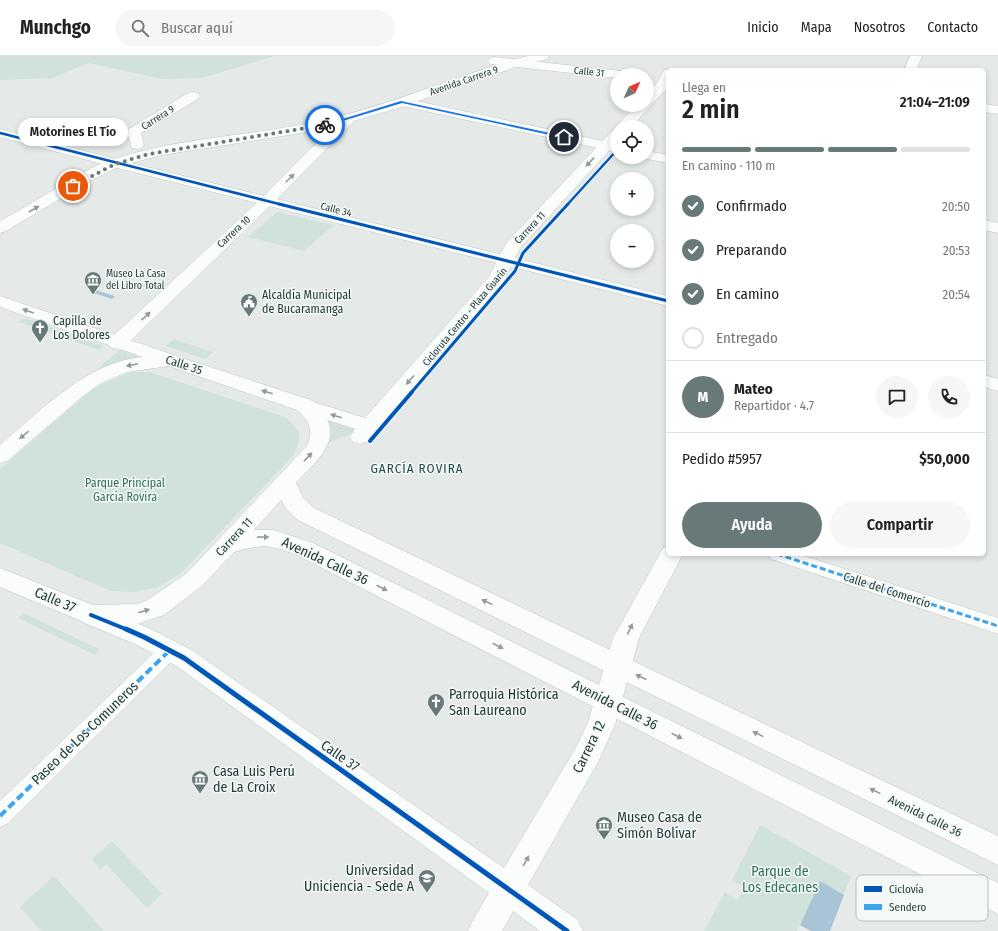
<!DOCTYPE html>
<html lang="es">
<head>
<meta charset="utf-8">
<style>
  :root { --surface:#fff; --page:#f6f6f6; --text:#222; --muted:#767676; --line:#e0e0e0; --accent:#687979 }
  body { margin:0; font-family:"Fira Sans Condensed",sans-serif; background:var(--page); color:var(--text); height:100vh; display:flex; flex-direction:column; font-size:15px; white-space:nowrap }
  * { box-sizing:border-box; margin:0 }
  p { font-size:13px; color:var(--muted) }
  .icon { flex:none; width:22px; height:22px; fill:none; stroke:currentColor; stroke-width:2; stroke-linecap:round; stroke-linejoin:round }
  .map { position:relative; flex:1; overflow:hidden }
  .side { position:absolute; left:666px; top:12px; width:320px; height:488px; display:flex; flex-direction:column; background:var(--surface); border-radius:6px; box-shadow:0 2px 6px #0003 }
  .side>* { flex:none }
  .needle { width:26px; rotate:45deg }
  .fabs { position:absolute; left:610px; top:12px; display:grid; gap:8px }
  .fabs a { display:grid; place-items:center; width:44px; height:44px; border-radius:50%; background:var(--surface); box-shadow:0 2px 6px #0003; font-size:20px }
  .pin { position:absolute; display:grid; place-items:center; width:34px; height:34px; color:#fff; margin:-17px; border:2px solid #fff; border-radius:50%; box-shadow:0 1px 4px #0007 }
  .courier { position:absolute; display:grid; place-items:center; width:40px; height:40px; margin:-20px; border:3px solid #1a73e8; border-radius:50%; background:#fff; color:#222; box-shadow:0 1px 5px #0007 }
  .bubble { position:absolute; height:28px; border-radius:14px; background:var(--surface); box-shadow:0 2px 6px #0003; font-size:13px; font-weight:600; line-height:28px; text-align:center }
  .summary em { font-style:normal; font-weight:600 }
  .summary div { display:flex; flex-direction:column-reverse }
  .summary { display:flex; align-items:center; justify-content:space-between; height:68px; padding:0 16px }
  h1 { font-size:26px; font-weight:600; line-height:30px }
  .bar { display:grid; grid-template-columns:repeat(4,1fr); gap:6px 4px; align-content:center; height:48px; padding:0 16px }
  .bar i { height:5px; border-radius:3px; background:var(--line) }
  .bar .current { background:var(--accent) }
  .bar p { grid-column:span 4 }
  .line { display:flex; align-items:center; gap:10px; padding:0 16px; border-top:1px solid var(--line) }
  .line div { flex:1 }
  .round { display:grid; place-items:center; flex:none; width:42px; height:42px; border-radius:21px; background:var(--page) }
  ol { padding:0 16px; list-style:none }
  li { display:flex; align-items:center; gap:12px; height:44px }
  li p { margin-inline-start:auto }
  li .icon { padding:4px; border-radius:50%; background:var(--accent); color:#fff; stroke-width:4 }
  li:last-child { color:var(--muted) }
  li i { width:22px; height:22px; border:2px solid var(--line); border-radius:50% }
  .action { display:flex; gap:8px; margin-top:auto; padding:8px 16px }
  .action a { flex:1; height:46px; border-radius:24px; background:var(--accent); color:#fff; font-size:16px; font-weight:600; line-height:46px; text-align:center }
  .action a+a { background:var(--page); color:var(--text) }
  header { display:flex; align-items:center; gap:24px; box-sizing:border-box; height:56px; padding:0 20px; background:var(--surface); border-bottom:1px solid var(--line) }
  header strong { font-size:19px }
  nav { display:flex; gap:22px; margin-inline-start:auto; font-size:14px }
  .search { width:280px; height:36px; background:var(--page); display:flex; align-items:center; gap:10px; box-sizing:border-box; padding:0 14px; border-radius:22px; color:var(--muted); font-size:15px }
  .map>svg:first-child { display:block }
  .green { fill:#d0e2da }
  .water { fill:#a9c5d5 }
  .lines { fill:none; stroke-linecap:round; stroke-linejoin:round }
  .stream { fill:#a9c5d5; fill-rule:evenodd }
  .pedestrian-casing { stroke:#c2c7c6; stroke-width:1 }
  .minor-casing { stroke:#c2c7c6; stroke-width:1 }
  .tertiary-casing { stroke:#c2c7c6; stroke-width:1 }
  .secondary-casing { stroke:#c1c7c6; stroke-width:1 }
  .pedestrian { fill:#fbfcfc; fill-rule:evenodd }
  .minor { fill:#fbfcfc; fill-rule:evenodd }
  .tertiary { fill:#fbfcfc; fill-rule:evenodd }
  .secondary { fill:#fbfcfc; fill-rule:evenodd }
  .quiet-far1 { stroke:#3ea4ec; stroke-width:3; stroke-dasharray:6 3; stroke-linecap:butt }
  .quiet { stroke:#3ea4ec; stroke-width:4; stroke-dasharray:8 4; stroke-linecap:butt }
  .cycleway-far3-casing { stroke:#f4f9f7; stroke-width:4 }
  .cycleway-far2-casing { stroke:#f4f9f7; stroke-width:5 }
  .cycleway-far1-casing { stroke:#f4f9f7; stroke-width:6 }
  .cycleway-casing { stroke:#f4f9f7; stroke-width:8 }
  .cycleway-far3 { stroke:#0057b8; stroke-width:2.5 }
  .cycleway-far2 { stroke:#0057b8; stroke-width:3 }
  .cycleway-far1 { stroke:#0057b8; stroke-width:4 }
  .cycleway { stroke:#0057b8; stroke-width:5 }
  .oneway { fill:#909c9c }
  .route { fill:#1a73e8 }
  .done { stroke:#687979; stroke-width:4; stroke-dasharray:0 7.2 }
  .labels { text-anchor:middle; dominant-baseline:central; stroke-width:3; stroke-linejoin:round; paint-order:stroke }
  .far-street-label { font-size:10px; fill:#243c3c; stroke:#f4f9f7 }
  .far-poi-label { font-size:10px; fill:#243c3c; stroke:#f4f9f7; text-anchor:start }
  .poi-label { font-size:12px; fill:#243c3c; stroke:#f4f9f7; text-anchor:start }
  .street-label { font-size:12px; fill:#243c3c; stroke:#f4f9f7 }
  .park-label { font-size:12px; fill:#317059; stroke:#f4f9f7 }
  .neighbourhood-label { font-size:13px; letter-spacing:1px; fill:#214d4d; stroke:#f4f9f7 }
  .near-street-label { font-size:14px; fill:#243c3c; stroke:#f4f9f7 }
  .near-poi-label { font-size:14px; fill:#243c3c; stroke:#f4f9f7; text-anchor:start }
  .near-park-label { font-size:14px; fill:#317059; stroke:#f4f9f7 }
  .key { fill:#f4f9f7; stroke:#b6c0bf; stroke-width:1 }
  .key-label { font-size:11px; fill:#243c3c }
</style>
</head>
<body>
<header>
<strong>Munchgo</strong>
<div class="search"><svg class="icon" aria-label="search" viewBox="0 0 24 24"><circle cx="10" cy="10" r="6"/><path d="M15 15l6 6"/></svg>Buscar aquí</div>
<nav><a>Inicio</a><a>Mapa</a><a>Nosotros</a><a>Contacto</a></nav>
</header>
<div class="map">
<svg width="998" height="875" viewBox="0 0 998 875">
  <rect width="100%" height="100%" fill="#e5eae9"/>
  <g class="green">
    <path d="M0,0H275L202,22L162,23L88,7L53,22L0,24Z"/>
    <path d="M277,156L334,169L304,195L248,181Z"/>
    <path d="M25,262L103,290L99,294L19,266Z"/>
    <path d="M174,283L213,296L205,303L166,290Z"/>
    <path d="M120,294L142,302L126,304L96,314Z"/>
    <path d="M132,316H150L285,361C303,377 303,378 293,400L180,518L156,532L133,536L111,535L0,487V413L95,331Z"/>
    <path d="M321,358L360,372C353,379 336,383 325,388Z"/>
    <path d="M23,557L99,593L95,599L18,562Z"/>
    <path d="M760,769L851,820L844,839L820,825L797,875H704L725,836L737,844L745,832L732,824Z"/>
    <path d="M112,785L162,838L147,852L106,808L100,813L92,803Z"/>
    <path d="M54,820L104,875H41L20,851Z"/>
  </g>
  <path class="water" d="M820,825L844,839L830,875H811L800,869Z"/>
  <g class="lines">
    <path class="stream" d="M96,234L114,240L115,241L112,243L94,237L93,236Z"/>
    <g class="pedestrian-casing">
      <g id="pedestrian">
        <path d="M768,498H798L998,562V578L771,503Z"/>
        <path d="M170,586L177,588L180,594L177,600L8,767L0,771V745L163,588Z"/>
      </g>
    </g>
    <g class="minor-casing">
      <g id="minor">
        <path d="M910,0H922L916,14H904Z"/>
        <path d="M494,1L621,15L626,16L627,19H617V22L490,8L488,5L490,2Z"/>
        <path d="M668,13L671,14H668V31L631,71H617V72L616,71L618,68L637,49H647V38L657,27L664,14Z"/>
        <path d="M193,36L198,37L200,40L198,43L141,77L144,89L142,92L137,93L132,92L127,76L129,73L188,37Z"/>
        <path d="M984,48L998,50V58L984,56Z"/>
        <path d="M348,59L353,60L355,63L353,66L272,148L124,291L117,293L110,291L108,287L110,283L262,142L343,60Z"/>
        <path d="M0,73L104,100L106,103L104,106L99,107L0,81Z"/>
        <path d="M617,74V86L520,192L502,228L367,386L360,388L353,386L350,381L355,373L297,354L294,349L297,344L304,343L365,362L488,222L507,186L612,75Z"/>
        <path d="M668,490V498H683L639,582L616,666L598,706L528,829L578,864L583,875H540L513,855L502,875H468L473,864L489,837L175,609L135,588L82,566L79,559L82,552L91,549L153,574L193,595L504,812L578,688L588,666L613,582L663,492Z"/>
      </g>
    </g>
    <g class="tertiary-casing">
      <g id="tertiary">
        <path d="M402,42L617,88V96L397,49L395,46L397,43Z"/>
        <path d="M647,95L668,99V107L642,102L641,101H647Z"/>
        <path d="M99,99L668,240V250L94,106L92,103L94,100Z"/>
        <path d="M984,164L998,167V177L984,174Z"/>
        <path d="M0,240L177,300L180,304L177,308L170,310L163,308L0,251Z"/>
        <path d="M984,319L998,323V335L984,331Z"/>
      </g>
    </g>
    <g class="secondary-casing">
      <g id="secondary">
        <path d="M528,0H549L547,3L516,11L398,52L340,69L295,78L162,99L120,110L90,125L6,175L0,177V165C22,153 43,140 65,127C79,119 95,109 111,104C182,80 260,80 333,62C399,46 462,17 528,0Z"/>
        <path d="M170,298L311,344C350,377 322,400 296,427L303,442L314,452L998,780V809L298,464L287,454L281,444L254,474H274L313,487L998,827V858L297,499L280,493L266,490L248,492L234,496L202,530L164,559L137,568L91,569L0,531V512L93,549L137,548L146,545L186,518L306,391C315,376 309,364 297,354L169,310L127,316L101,327L83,340L7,405L0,407V389C36,359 71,322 115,307C132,301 152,300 170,298Z"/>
      </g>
    </g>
    <use href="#pedestrian" class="pedestrian"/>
    <use href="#minor" class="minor"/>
    <use href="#tertiary" class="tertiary"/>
    <use href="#secondary" class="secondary"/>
    <path class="quiet-far1" d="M777,498L998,570"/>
    <path class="quiet" d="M0,760L170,594"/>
    <g class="cycleway-far3-casing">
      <g id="cycleway-far3">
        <path d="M0,77L283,149"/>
        <path d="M567,149L617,94"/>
      </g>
    </g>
    <g class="cycleway-far2-casing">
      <g id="cycleway-far2">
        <path d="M279,148L668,245"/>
        <path d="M411,337L515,215L523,197L568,148"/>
      </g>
    </g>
    <g class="cycleway-far1-casing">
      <g id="cycleway-far1">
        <path d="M370,385L412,336"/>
        <path d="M91,559L128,574"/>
      </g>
    </g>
    <g class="cycleway-casing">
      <path id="cycleway" d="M126,573L144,581L184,602L567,875"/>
    </g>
    <use href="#cycleway-far3" class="cycleway-far3"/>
    <use href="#cycleway-far2" class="cycleway-far2"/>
    <use href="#cycleway-far1" class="cycleway-far1"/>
    <use href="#cycleway" class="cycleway"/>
  </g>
  <defs><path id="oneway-solid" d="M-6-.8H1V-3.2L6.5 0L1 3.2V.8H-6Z"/></defs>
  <g class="oneway">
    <use href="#oneway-solid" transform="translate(590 106) rotate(133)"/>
    <use href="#oneway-solid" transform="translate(290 122) rotate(-45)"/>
    <use href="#oneway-solid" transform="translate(34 153) rotate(-30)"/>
    <use href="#oneway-solid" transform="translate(28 255) rotate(-160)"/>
    <use href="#oneway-solid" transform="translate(146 260) rotate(-43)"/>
    <use href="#oneway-solid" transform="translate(132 309) rotate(168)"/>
    <use href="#oneway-solid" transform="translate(410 324) rotate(131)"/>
    <use href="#oneway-solid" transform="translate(267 336) rotate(-162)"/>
    <use href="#oneway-solid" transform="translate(336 360) rotate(-162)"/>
    <use href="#oneway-solid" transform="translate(24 379) rotate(140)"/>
    <use href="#oneway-solid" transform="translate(308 401) rotate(-47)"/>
    <use href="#oneway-solid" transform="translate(263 481) rotate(-1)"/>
    <use href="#oneway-solid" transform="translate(382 532) rotate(27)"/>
    <use href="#oneway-solid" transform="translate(487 546) rotate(-154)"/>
    <use href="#oneway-solid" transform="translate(144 555) rotate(-18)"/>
    <use href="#oneway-solid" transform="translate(630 573) rotate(-65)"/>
    <use href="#oneway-solid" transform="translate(498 590) rotate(27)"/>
    <use href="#oneway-solid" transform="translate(641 621) rotate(-154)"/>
    <use href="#oneway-solid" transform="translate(758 678) rotate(-154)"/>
    <use href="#oneway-solid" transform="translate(677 680) rotate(27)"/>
    <use href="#oneway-solid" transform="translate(875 735) rotate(-154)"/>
    <use href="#oneway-solid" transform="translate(526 805) rotate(-60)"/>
  </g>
  <path class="route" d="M401,45L564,80L567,81L564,82L402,47L326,70L323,69Z"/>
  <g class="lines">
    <path class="done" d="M73,130L115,108L149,98L325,69"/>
  </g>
  <defs>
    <g id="museum-pin" transform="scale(0.9)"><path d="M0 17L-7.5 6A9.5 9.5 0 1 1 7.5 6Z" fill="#687979" stroke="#f4f9f7"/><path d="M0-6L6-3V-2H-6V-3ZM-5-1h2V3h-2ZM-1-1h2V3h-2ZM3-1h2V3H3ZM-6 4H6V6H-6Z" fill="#fff"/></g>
    <g id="civic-pin" transform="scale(0.9)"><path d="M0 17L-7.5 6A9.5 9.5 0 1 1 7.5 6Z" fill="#687979" stroke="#f4f9f7"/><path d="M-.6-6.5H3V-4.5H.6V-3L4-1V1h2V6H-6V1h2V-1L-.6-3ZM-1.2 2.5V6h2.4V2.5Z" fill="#fff"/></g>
    <g id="church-pin" transform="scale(0.9)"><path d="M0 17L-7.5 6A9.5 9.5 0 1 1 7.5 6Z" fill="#687979" stroke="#f4f9f7"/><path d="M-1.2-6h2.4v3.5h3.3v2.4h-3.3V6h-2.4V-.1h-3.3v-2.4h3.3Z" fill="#fff"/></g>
    <g id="university-pin" transform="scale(0.9)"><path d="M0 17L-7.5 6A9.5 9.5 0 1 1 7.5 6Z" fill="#687979" stroke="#f4f9f7"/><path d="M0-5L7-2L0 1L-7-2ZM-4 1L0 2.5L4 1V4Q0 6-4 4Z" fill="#fff"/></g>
  </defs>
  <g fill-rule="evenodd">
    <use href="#museum-pin" x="93" y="224"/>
    <use href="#civic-pin" x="249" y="246"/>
    <use href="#church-pin" x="40" y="272"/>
    <use href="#church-pin" x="436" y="646"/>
    <use href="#museum-pin" x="200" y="723"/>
    <use href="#museum-pin" x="604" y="769"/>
    <use href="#university-pin" x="427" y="822"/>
  </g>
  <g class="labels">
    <g class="far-street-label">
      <text transform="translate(589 16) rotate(6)">Calle 31</text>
      <text transform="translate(464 25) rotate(-19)">Avenida Carrera 9</text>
      <text transform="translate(158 62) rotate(-32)">Carrera 9</text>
      <text transform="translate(336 154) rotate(14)">Calle 34</text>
      <text transform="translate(530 172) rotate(-47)">Carrera 11</text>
      <text transform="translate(234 176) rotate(-43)">Carrera 10</text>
      <text transform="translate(465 261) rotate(-50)">Cicloruta Centro - Plaza Guarín</text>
    </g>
    <g class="far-poi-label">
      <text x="106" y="218">Museo La Casa<tspan x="106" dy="12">del Libro Total</tspan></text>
    </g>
    <g class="poi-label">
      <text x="262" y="239">Alcaldía Municipal<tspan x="262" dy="14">de Bucaramanga</tspan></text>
      <text x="53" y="265">Capilla de<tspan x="53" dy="14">Los Dolores</tspan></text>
    </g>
    <g class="street-label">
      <text transform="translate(184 309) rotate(18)">Calle 35</text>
      <text transform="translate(234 481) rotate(-47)">Carrera 11</text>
      <text transform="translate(887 534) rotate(18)">Calle del Comercio</text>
      <text transform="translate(925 760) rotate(26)">Avenida Calle 36</text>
    </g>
    <g class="park-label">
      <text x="125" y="427">Parque Principal<tspan x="125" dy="14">García Rovira</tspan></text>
    </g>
    <g class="neighbourhood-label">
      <text x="417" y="412">GARCÍA ROVIRA</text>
    </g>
    <g class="near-street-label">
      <text transform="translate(325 505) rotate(25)">Avenida Calle 36</text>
      <text transform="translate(55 544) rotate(23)">Calle 37</text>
      <text transform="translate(615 649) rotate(27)">Avenida Calle 36</text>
      <text transform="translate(85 677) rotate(-44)">Paseo de Los Comuneros</text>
      <text transform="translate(589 691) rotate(-64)">Carrera 12</text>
      <text transform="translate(340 700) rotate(35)">Calle 37</text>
    </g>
    <g class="near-poi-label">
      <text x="449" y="638">Parroquia Histórica<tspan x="449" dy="16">San Laureano</tspan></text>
      <text x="213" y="715">Casa Luis Perú<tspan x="213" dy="16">de La Croix</tspan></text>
      <text x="617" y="761">Museo Casa de<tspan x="617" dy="16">Simón Bolívar</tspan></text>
      <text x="414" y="814" text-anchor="end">Universidad<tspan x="414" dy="16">Uniciencia - Sede A</tspan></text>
    </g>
    <g class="near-park-label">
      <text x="780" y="815">Parque de<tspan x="780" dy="16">Los Edecanes</tspan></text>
    </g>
  </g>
  <rect x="856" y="819" width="132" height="46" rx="6" class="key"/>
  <rect x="864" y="830" width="18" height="6" fill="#0057b8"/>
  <rect x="864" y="848" width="18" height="6" fill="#3ea4ec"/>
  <g class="key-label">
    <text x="889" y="837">Ciclovía</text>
    <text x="889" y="855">Sendero</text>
  </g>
</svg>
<div class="fabs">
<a><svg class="needle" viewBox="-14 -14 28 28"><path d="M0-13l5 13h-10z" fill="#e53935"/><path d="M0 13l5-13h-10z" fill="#767676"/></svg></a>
<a><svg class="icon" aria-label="locate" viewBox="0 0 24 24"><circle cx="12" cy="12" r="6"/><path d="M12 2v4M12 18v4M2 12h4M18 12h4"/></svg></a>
<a>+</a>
<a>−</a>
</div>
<div class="pin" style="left:73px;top:130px;background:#ea580c"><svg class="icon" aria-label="bag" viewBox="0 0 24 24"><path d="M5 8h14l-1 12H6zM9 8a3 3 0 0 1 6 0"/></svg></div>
<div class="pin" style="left:564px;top:81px;background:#1f2937"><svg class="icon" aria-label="home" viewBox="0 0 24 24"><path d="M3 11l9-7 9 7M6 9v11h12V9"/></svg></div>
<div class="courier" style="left:325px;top:69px"><svg class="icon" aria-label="bike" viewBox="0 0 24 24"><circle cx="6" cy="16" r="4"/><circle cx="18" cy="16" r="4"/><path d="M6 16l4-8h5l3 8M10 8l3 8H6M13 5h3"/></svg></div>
<div class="bubble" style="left:18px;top:62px;width:110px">Motorines El Tío</div>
<section class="side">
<div class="summary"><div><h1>2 min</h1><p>Llega en</p></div><em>21:04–21:09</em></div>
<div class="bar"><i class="current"></i><i class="current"></i><i class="current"></i><i></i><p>En camino · 110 m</p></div>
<ol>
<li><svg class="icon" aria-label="check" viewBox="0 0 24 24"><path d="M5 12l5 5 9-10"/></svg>Confirmado<p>20:50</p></li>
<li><svg class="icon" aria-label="check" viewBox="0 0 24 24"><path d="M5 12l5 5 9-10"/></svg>Preparando<p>20:53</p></li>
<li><svg class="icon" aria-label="check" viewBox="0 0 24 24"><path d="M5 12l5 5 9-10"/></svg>En camino<p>20:54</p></li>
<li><i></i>Entregado</li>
</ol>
<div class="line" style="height:72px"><b class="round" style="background:var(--accent);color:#fff">M</b><div><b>Mateo</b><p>Repartidor · 4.7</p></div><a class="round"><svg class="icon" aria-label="chat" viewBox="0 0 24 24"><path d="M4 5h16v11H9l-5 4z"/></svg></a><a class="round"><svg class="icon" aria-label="phone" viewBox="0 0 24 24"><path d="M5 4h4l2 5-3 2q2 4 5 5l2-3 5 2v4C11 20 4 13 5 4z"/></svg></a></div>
<div class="line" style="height:52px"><div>Pedido #5957</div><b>$50,000</b></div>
<div class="action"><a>Ayuda</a><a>Compartir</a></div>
</section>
</div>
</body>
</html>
